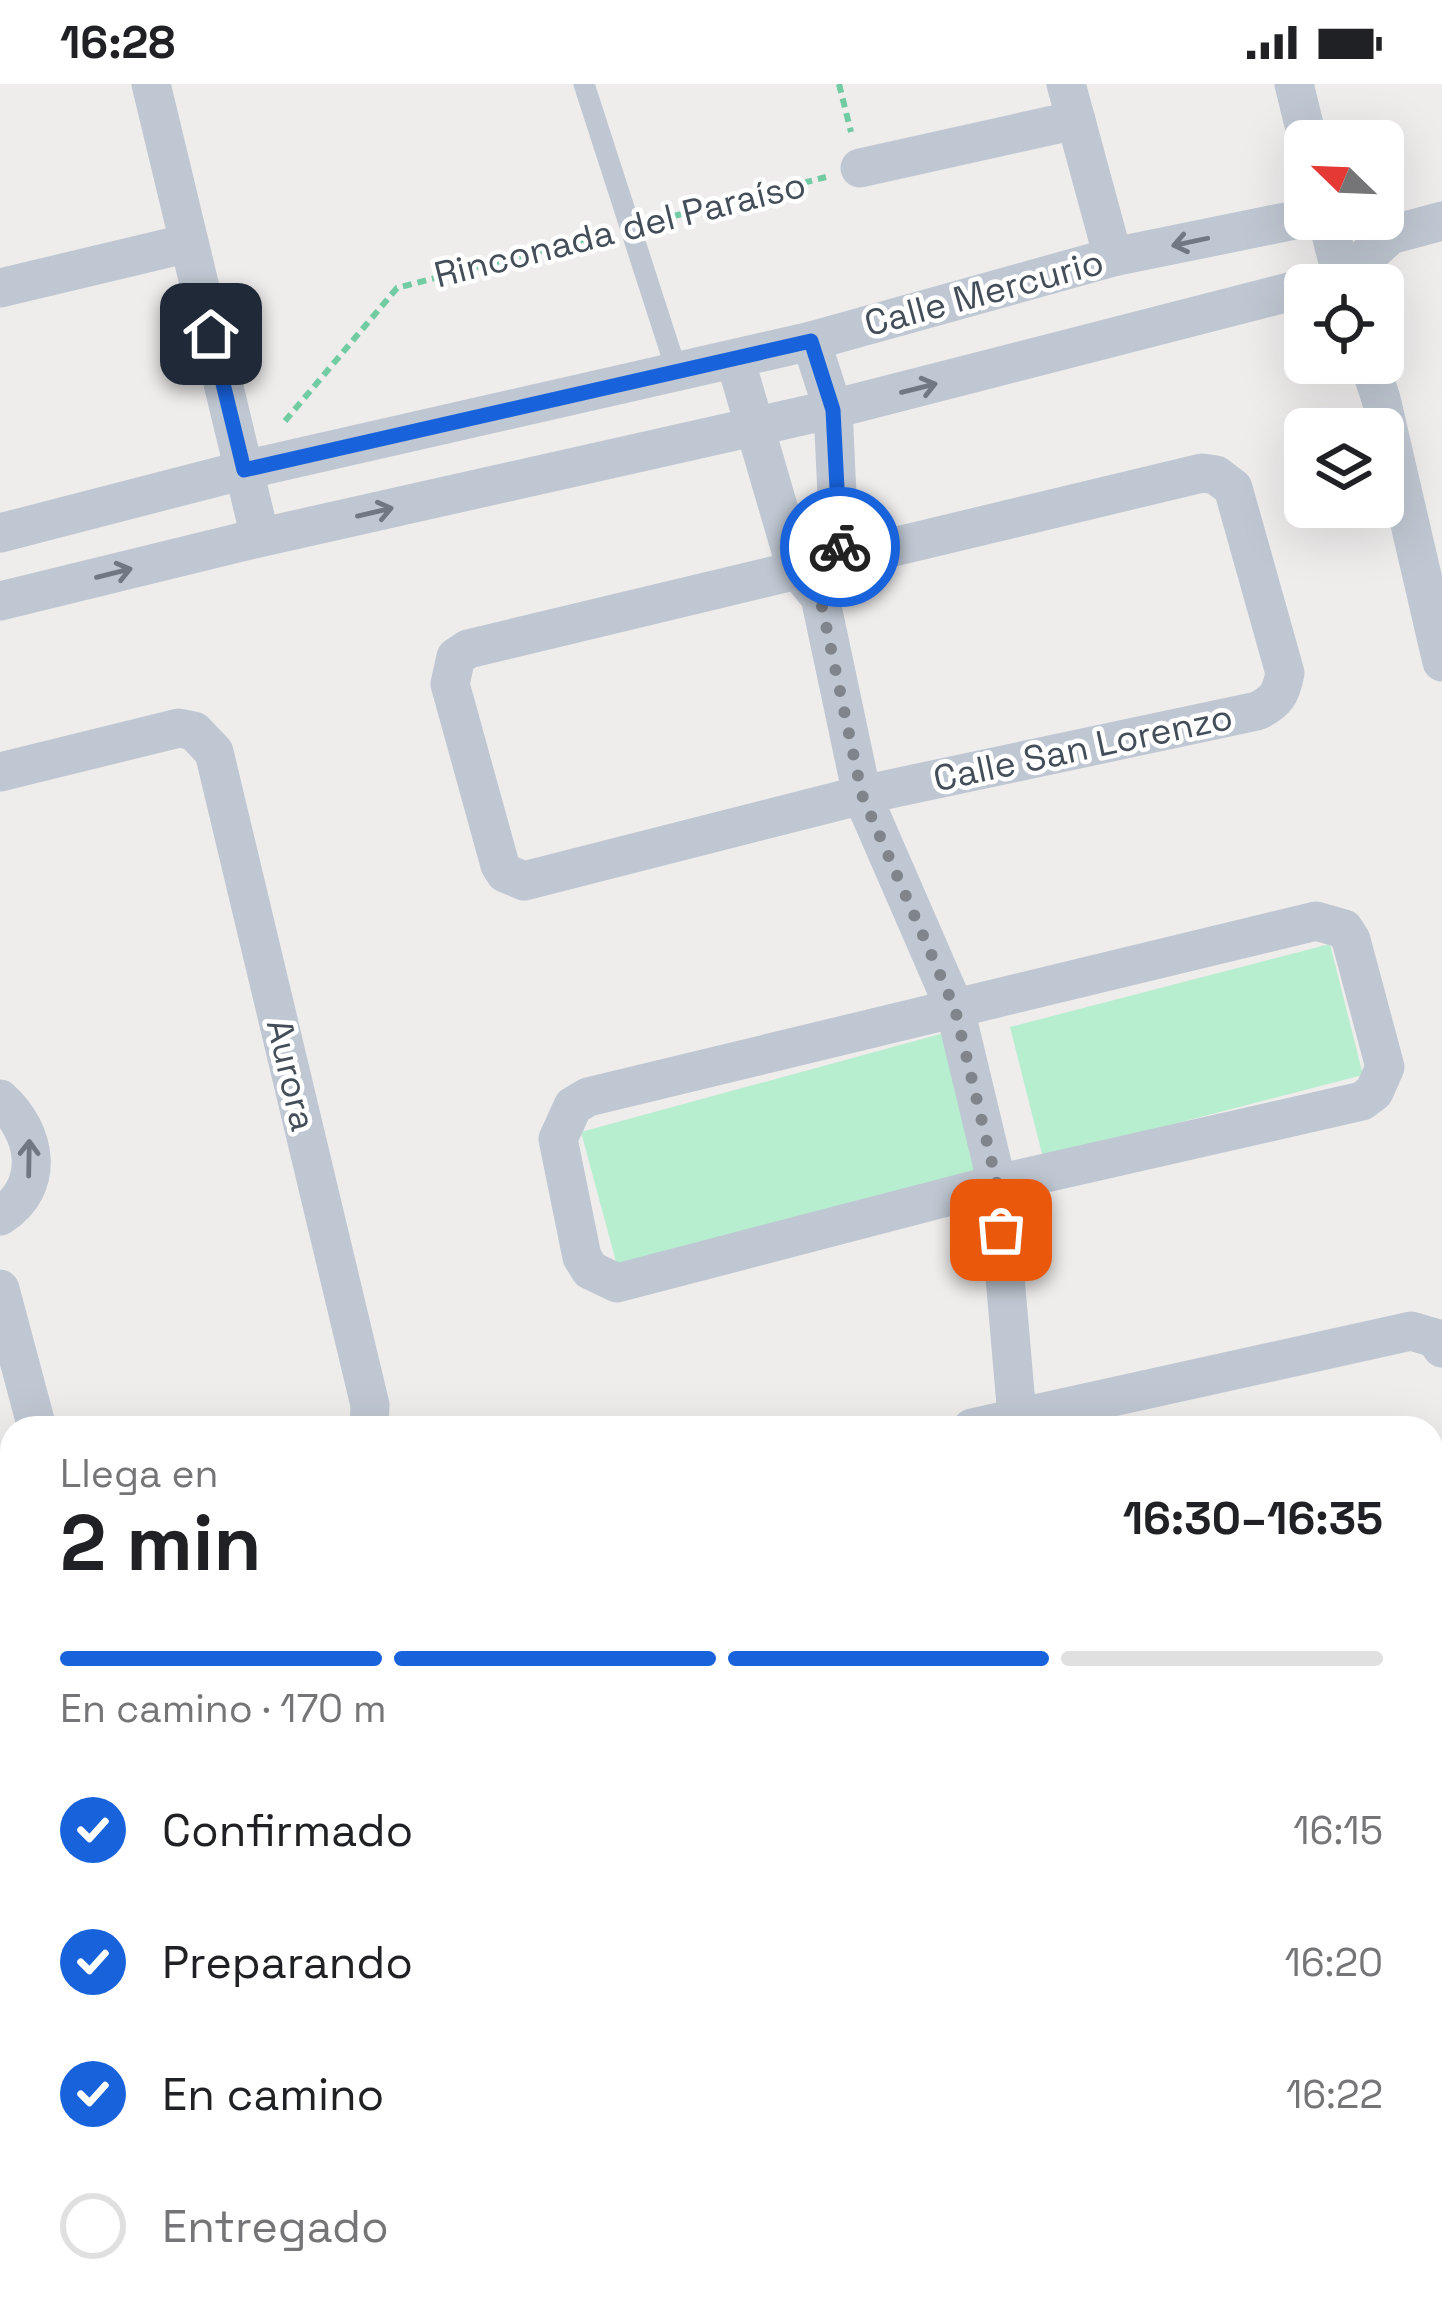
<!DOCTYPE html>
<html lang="es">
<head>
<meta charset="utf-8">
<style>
  :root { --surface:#fff; --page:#f6f6f6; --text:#202124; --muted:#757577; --line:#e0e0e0; --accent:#1863dc }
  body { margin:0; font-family:"Space Grotesk",sans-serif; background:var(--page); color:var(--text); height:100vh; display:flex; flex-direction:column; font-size:45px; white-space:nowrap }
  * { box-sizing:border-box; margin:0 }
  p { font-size:39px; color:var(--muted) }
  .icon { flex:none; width:66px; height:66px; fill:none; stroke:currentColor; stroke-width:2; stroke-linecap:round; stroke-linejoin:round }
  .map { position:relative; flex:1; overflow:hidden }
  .side { position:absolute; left:0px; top:1332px; width:1443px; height:900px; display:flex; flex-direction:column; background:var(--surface); border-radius:36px 36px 0 0; box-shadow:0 12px 48px #0002 }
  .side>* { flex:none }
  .needle { width:78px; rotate:293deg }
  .fabs { position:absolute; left:1284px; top:36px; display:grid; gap:24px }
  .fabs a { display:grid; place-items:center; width:120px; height:120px; border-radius:18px; background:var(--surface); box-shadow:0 12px 48px #0002; font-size:60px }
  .pin { position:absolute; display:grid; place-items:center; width:102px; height:102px; color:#fff; margin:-51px; border-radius:24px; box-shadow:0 6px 18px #0006 }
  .courier { position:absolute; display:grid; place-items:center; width:120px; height:120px; margin:-60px; border:9px solid #1863dc; border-radius:50%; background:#fff; color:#222; box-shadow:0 3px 15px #0007 }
  .overview em { font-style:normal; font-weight:800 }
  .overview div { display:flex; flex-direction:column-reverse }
  .overview { display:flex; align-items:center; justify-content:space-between; height:204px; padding:0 60px }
  h1 { font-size:78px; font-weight:800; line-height:90px }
  .bar { display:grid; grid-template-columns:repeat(4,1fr); gap:18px 12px; align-content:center; height:144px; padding:0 60px }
  .bar i { height:15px; border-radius:9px; background:var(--line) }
  .bar .current { background:var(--accent) }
  .bar p { grid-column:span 4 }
  ol { padding:0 60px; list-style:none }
  li { display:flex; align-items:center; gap:36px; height:132px }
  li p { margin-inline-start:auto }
  li .icon { padding:12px; border-radius:50%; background:var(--accent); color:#fff; stroke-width:4 }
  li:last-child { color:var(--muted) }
  li i { width:66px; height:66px; border:6px solid var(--line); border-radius:50% }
  .status { display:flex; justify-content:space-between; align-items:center; height:84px; padding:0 60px; background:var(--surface); direction:ltr }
  .status svg { height:33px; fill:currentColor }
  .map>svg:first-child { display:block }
  .green { fill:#b8eed0 }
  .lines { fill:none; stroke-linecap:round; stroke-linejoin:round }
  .path { stroke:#71cca4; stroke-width:6; stroke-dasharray:9 6; stroke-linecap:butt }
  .service { stroke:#bfc7d2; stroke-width:21 }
  .minor { stroke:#bfc7d2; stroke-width:39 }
  .oneway { stroke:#6f7883 }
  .done { stroke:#80858c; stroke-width:12; stroke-dasharray:0 21.6 }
  .route { stroke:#1863dc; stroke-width:15 }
  .labels { text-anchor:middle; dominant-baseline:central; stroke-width:9; stroke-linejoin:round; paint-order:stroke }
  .street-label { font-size:36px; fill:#444e59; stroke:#fff }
</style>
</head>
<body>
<div class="status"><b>16:28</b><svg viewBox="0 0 49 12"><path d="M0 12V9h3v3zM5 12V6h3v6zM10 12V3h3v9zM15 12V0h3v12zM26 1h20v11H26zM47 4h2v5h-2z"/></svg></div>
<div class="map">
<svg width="1442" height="2232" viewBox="0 0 1442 2232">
  <rect width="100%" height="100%" fill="#efecec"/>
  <g class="green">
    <path d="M1330,860L1363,991L1043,1074L1010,943Z"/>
    <path d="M944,949L982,1090L619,1189L581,1048Z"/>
    <path d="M1216,2220H1396L1398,2230L1219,2232Z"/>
  </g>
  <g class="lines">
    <g class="path">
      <path d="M839,0L851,48"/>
      <path d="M658,136L826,93"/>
      <path d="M285,337L397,204L605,150"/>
    </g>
    <path class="service" d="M584,0L677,288"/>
    <g class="minor">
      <path d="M151,0L260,453"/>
      <path d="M1066,0L1113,173"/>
      <path d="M1294,0L1308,57"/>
      <path d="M860,84L1076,36"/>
      <path d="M1327,135L1344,201"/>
      <path d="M1318,201L1342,195L1390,151L1442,137"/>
      <path d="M0,204L189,159"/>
      <path d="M811,257L833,325L840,476L828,498"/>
      <path d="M735,275L796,484L820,513L862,711L955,925L997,1100L1018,1344"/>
      <path d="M1369,279L1381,315L1442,578"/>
      <path d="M1202,389L1216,391L1233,404L1285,589C1281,610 1276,618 1257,627L862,711L524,797L505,789L500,781L450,600L456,573L468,565Z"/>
      <path d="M0,449L244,386L811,257L1113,173L1305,134"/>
      <path d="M0,517L254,455L833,325L1305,204"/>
      <path d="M0,688L179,644L194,647L214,668L370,1321L369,1344"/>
      <path d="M1316,837L1344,845L1351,856L1385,983L1374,1008L1362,1017L997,1100L617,1199L590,1186L582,1173L558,1055L573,1022L588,1013Z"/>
      <path d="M0,1015C36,1047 47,1102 0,1132"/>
      <path d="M0,1205L37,1344"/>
      <path d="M972,1344L1411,1247L1435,1254L1442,1264"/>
      <path d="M0,1445L12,1442"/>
      <path d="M1431,1486L1442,1484"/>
      <path d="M1431,1758L1442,1756"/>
      <path d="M0,1775L12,1772"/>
      <path d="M1431,2000L1442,1997"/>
      <path d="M0,2077L12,2074"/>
      <path d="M598,2220L602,2232"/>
      <path d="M863,2220L866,2232"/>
      <path d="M428,2232L478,2220"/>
    </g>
  </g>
  <defs><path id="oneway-shaft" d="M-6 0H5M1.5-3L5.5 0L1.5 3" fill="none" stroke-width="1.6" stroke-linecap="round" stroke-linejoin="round" transform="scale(3)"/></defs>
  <g class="oneway">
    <use href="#oneway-shaft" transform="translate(1190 158) rotate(168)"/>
    <use href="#oneway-shaft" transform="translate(919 304) rotate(-14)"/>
    <use href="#oneway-shaft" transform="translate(375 428) rotate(-13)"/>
    <use href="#oneway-shaft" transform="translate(114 489) rotate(-14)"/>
    <use href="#oneway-shaft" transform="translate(29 1074) rotate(-89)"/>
  </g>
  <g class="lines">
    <path class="done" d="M840,463V476L820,513L862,711L955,925L997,1100L1001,1146"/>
    <path class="route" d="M211,250L244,386L811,257L833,326L840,463"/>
  </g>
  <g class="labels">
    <g class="street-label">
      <text transform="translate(620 146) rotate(-14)">Rinconada del Paraíso</text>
      <text transform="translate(984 209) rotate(-15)">Calle Mercurio</text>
      <text transform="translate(1083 664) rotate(-12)">Calle San Lorenzo</text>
      <text transform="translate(291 991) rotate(77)">Aurora</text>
    </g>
  </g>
</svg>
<div class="fabs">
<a><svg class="needle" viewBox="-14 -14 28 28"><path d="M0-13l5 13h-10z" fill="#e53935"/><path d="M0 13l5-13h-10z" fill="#757577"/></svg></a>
<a><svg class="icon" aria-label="locate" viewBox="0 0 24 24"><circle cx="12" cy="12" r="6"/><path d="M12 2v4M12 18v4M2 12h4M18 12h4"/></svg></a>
<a><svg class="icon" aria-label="layers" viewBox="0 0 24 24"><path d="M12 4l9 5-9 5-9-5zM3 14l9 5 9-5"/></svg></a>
</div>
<div class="pin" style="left:1001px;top:1146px;background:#ea580c"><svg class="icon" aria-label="bag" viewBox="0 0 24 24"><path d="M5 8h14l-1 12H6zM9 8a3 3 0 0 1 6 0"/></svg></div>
<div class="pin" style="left:211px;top:250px;background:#1f2937"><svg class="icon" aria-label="home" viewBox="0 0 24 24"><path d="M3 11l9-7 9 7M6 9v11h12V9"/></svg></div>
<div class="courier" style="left:840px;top:463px"><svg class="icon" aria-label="bike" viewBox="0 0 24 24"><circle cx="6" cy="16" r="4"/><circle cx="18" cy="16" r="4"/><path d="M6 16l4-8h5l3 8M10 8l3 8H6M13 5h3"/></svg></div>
<section class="side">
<div class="overview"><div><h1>2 min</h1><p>Llega en</p></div><em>16:30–16:35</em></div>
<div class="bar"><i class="current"></i><i class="current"></i><i class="current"></i><i></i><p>En camino · 170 m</p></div>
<ol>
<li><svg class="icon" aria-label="check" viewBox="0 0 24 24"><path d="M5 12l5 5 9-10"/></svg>Confirmado<p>16:15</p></li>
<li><svg class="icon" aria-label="check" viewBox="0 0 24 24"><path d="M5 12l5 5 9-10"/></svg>Preparando<p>16:20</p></li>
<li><svg class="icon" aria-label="check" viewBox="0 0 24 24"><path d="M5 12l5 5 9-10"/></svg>En camino<p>16:22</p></li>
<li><i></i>Entregado</li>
</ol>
</section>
</div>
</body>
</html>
